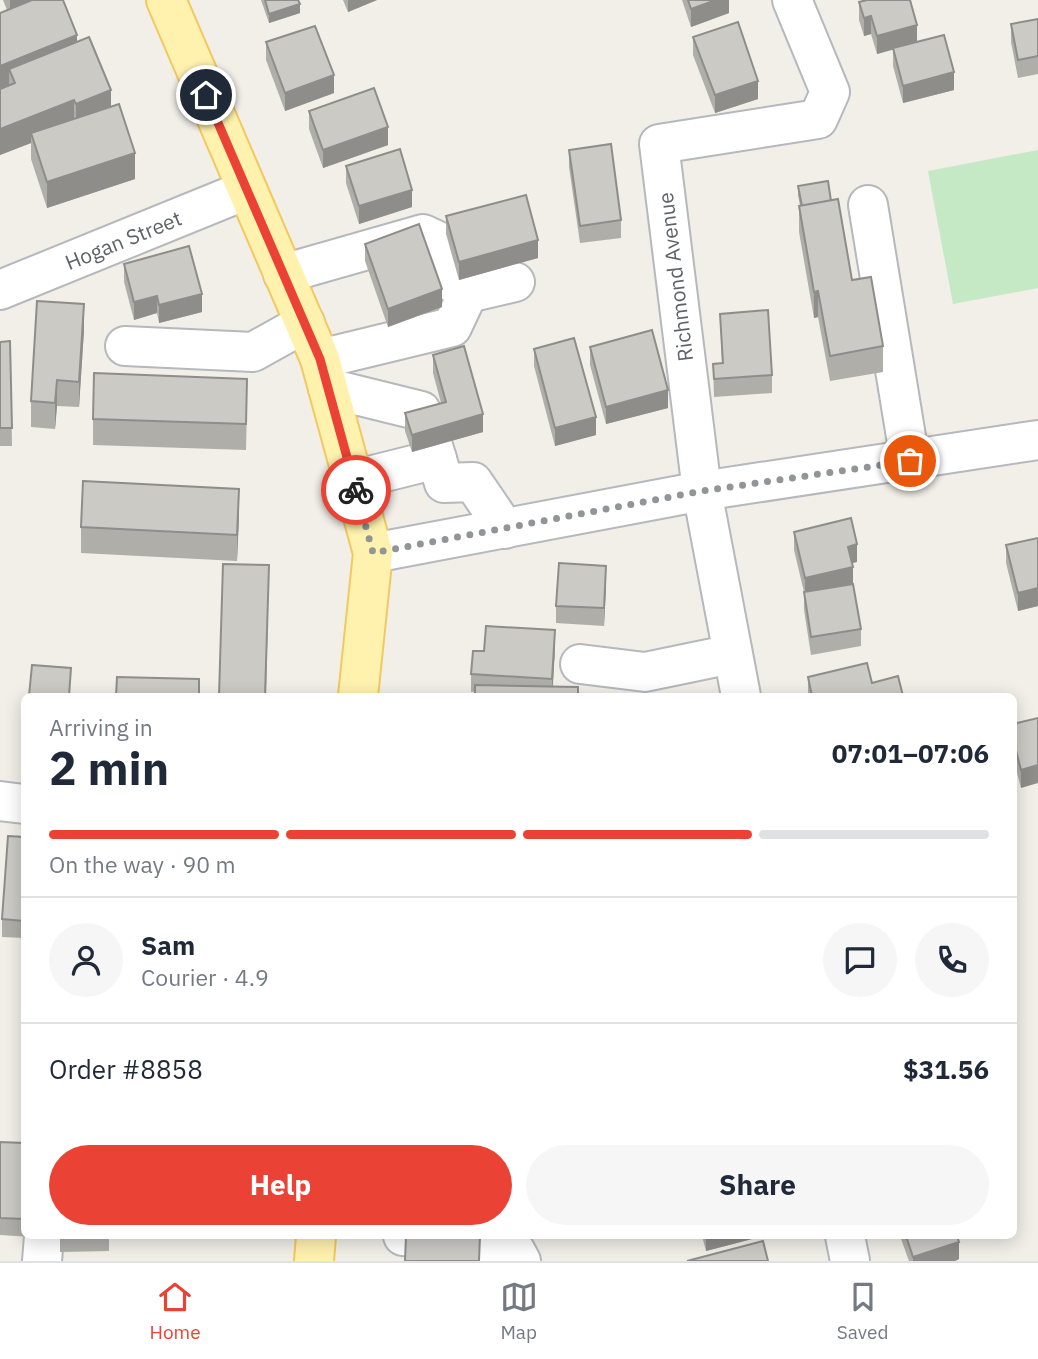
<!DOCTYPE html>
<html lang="en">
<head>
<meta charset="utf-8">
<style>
  :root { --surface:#fff; --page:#f6f6f7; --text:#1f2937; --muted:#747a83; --line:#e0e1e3; --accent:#ea4335 }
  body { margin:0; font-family:"IBM Plex Sans",sans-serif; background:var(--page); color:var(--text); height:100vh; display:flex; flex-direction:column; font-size:26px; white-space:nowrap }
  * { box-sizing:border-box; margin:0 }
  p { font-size:23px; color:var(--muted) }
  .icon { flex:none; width:38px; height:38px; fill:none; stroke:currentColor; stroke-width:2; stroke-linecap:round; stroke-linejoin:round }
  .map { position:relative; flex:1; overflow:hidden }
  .details { position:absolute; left:21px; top:693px; width:996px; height:546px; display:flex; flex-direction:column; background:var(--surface); border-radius:10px; box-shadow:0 4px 18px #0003 }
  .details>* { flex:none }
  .pin { position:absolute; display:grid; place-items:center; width:60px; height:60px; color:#fff; margin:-30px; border:4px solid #fff; border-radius:50%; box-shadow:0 2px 7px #0007 }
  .courier { position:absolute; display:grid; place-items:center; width:70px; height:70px; margin:-35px; border:5px solid #ea4335; border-radius:50%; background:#fff; color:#222; box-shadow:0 2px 9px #0007 }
  .summary em { font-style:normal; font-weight:800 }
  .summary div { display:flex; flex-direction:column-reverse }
  .summary { display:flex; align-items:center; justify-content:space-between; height:119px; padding:0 28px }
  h1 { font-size:46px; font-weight:800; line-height:52px }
  .bar { display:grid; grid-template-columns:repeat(4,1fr); gap:10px 7px; align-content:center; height:84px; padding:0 28px }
  .bar i { height:9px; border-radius:5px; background:var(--line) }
  .bar .on { background:var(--accent) }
  .bar p { grid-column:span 4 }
  .line { display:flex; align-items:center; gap:18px; padding:0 28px; border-top:2px solid var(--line) }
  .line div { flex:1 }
  .round { display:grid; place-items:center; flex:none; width:74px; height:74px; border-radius:37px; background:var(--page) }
  .cta { display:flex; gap:14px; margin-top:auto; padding:14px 28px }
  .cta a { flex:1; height:80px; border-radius:42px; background:var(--accent); color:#fff; font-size:28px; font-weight:800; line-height:80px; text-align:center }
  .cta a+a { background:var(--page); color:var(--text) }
  .tab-bar { display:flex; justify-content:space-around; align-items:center; height:98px; border-top:2px solid var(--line); background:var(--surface); font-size:19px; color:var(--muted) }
  .tab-bar a { display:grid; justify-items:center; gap:4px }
  .tab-bar .on { color:var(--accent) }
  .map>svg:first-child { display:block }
  .green { fill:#c5e8c5 }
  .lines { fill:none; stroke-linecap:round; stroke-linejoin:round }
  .minor-casing { stroke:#b5b8bc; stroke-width:42 }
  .major-casing { stroke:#f2c960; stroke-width:42 }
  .minor { stroke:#fff; stroke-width:38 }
  .major { stroke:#fff2af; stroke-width:38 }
  .wall { fill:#afaea9 }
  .shaded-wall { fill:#8f8d8a }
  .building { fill:#cccac5; stroke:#8f8d8a; stroke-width:2 }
  .done { stroke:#929495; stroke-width:7; stroke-dasharray:0 12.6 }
  .route { stroke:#ea4335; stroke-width:9 }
  .labels { text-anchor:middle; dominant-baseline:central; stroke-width:6; stroke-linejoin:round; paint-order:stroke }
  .street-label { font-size:21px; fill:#5f6368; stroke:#fff }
</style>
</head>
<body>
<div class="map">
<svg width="1038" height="1261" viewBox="0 0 1038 1261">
  <rect width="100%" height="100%" fill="#f1efe8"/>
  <path class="green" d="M1038,150V288L953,304L928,171Z"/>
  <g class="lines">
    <g class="minor-casing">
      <g id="minor">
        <path d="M868,205L910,461"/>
        <path d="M283,274L423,234L440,242L452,282L468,293"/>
        <path id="s1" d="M0,290L246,190"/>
        <path d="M125,346L253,352L305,323"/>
        <path d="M320,359L452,327L468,293L515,282"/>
        <path d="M328,388L421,411L426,425"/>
        <path d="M433,446L444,483L473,482L505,529"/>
        <path d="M353,480L437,459"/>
        <path d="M373,553L702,491L1038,440"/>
        <path d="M580,664L645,672L732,654"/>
        <path d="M741,696L702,491L659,144L818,119L830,92L792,0"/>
        <path d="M0,801L24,804"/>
        <path d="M403,1236L507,1245L515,1250L521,1261"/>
        <path d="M845,1236L850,1261"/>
        <path d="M42,1261L44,1236"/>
      </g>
    </g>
    <g class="major-casing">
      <g id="major">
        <path d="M166,0L320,359L373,553L358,696"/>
        <path d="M314,1261L316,1236"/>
      </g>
    </g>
    <use href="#minor" class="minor"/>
    <use href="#major" class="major"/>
  </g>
  <g class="wall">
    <path d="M3,0H63L77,42L111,107L135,179L47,208L31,159V143L0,155L7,10Z"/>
    <path d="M261,0H298L300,13L269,23Z"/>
    <path d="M343,0H377L348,12Z"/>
    <path d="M682,0H729V13L691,27Z"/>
    <path d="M859,2L917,42L954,90L903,103L893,66V49L877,54L871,34L864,36L859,20Z"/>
    <path d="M1038,19V74L1018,78L1011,42V24Z"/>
    <path d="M693,37L758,99L715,113L693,55Z"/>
    <path d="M266,42L334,93L285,111L266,60Z"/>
    <path d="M309,111L388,145L323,168L309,129Z"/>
    <path d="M569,150L621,220V238L580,243L569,167Z"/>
    <path d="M346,166L412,207L359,224L346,183Z"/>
    <path d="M798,186L831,201L852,280L883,346V372L830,381L818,317L814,318L799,232V206H800L798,195Z"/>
    <path d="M446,216L538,258L459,280L446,234Z"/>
    <path d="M365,244L442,307L388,327L365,261Z"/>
    <path d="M124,264L202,312L159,323L157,313L134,320L124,282Z"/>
    <path d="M720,314L772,375V393L714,397L713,364H722Z"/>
    <path d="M84,330L79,407L57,406L55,429L31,427V401Z"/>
    <path d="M10,341L12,446H0V342Z"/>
    <path d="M590,347L668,408L606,424L590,365Z"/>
    <path d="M534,349L596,435L555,446L534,366Z"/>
    <path d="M433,355L483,432L412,452L405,431V413L441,403L433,373Z"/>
    <path d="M247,405L246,450L93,445V419Z"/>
    <path d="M239,515L237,561L81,553V527Z"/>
    <path d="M794,532L857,562L852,563L853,584L861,629V646L811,655L804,610V592L794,550Z"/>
    <path d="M1038,538V606L1018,611L1006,563V545Z"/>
    <path d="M606,584L604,626L556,623V606Z"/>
    <path d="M555,648L553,686L471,692V674L484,651Z"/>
    <path d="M808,677L872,683L903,696H808Z"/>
    <path d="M1038,718L1021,788L1013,757V724Z"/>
    <path d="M24,837V938L2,937V919Z"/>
    <path d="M0,1142L24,1143V1236H31V1237L0,1235Z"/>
    <path d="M60,1236H109V1251L60,1252Z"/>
    <path d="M702,1236H752V1239L706,1251Z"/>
    <path d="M900,1236H957L959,1259L955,1261H909Z"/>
  </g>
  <g class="shaded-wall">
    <path d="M10,0H52L10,18Z"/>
    <path d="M348,0H377L348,12Z"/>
    <path d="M716,0H729V13L691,27V9Z"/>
    <path d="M300,4V13L269,23V14Z"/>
    <path d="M871,16V34L864,36V18Z"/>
    <path d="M917,25V43L877,54V36Z"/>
    <path d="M77,35V61L9,69V88L0,92V66Z"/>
    <path d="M954,72V90L903,103V86Z"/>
    <path d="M334,75V93L285,111V93Z"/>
    <path d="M758,81V99L715,113V95Z"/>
    <path d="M111,90V116L76,130V104Z"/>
    <path d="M74,100V125L31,133V143L0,155V129Z"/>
    <path d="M388,127V145L323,168V150Z"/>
    <path d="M135,153V179L47,208V182Z"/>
    <path d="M412,190V207L359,224V206Z"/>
    <path d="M538,240V258L459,280V262Z"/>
    <path d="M442,289V307L388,327V309Z"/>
    <path d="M818,291V317L814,318V292Z"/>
    <path d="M202,294V312L159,323V305Z"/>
    <path d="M157,296V313L134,320V302Z"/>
    <path d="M84,304V330L79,407V382Z"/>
    <path d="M57,380V406L55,429V403Z"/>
    <path d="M668,390V408L606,424V407Z"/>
    <path d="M483,414V432L412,452V435Z"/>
    <path d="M596,417V435L555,446V428Z"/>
    <path d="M239,489V515L237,561V535Z"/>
    <path d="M857,544V562L848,564V547Z"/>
    <path d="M269,565L266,696H265Z"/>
    <path d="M606,566V584L604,626V608Z"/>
    <path d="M853,567V585L805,596V578Z"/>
    <path d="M1038,588V606L1018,611V593Z"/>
    <path d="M555,630V648L552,696V679Z"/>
    <path d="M1038,765V783L1021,788V770Z"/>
    <path d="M706,1236H752V1239L706,1251Z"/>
    <path d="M959,1242V1259L955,1261H913V1257Z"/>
  </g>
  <g class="building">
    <path d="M32,0H63L77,35L0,66V13Z"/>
    <path d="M265,0H298L300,4L269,14Z"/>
    <path d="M688,0H716L691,9Z"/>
    <path d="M867,0H910L917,25L877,36L871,16L864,18L859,2Z"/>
    <path d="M1038,19V56L1018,60L1011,24Z"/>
    <path d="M738,22L758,81L715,95L693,37Z"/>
    <path d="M315,26L334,75L285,93L266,42Z"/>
    <path d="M944,35L954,72L903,86L893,48Z"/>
    <path d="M89,37L111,90L76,104L74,100L0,129V89L15,83L9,69Z"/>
    <path d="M374,88L388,127L323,150L309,111Z"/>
    <path d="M119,104L135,153L47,182L31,133Z"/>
    <path d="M611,144L621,220L580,226L569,150Z"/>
    <path d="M400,149L412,190L359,206L346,166Z"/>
    <path d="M828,181L831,201L802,206L798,186Z"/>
    <path d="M526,195L538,240L459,262L446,216Z"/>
    <path d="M838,199L852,280L871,277L883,346L830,356L818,291L814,292L799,206Z"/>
    <path d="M419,224L442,289L388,309L365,244Z"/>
    <path d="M189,246L202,294L159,305L157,296L134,302L124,264Z"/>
    <path d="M37,301L84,304L79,382L57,380L55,403L31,401Z"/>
    <path d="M768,310L772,375L714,379L713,364L723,363L720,314Z"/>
    <path d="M652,330L668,390L606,407L590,347Z"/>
    <path d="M574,338L596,417L555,428L534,349Z"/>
    <path d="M10,341L12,428H0V342Z"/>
    <path d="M464,346L483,414L412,435L405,413L446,402L433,355Z"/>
    <path d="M94,373L247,379L246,424L93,419Z"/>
    <path d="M83,481L239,489L237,535L81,527Z"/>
    <path d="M851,518L857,544L848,547L853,567L805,578L794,532Z"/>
    <path d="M1038,538V588L1018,593L1006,545Z"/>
    <path d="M559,563L606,566L604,608L556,606Z"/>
    <path d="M223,564L269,565L265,696H219Z"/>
    <path d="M853,584L861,629L811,637L804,592Z"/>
    <path d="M486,626L555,630L552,679L471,674L473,651H484Z"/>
    <path d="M867,663L872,683L898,676L903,696H812L808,677Z"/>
    <path d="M32,665L71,668L69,696H29Z"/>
    <path d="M117,677L199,679V696H116Z"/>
    <path d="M475,685L578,687V696H475Z"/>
    <path d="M1038,718V765L1021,770L1013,739V724Z"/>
    <path d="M8,836L24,837V921L2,919Z"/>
    <path d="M0,1142L24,1143V1219L0,1218Z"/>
    <path d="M406,1236H480L479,1261H405Z"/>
    <path d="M906,1236H957L959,1242L913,1257Z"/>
    <path d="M763,1241L768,1261H687Z"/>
  </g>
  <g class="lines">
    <path class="done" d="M356,490L373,553L702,491L910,461"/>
    <path class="route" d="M206,95L320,359L356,490"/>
  </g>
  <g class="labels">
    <g class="street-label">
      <text stroke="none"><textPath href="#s1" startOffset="133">Hogan Street</textPath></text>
      <text transform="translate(675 277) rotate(-97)">Richmond Avenue</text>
    </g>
  </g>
</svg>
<div class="pin" style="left:910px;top:461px;background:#ea580c"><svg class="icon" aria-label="bag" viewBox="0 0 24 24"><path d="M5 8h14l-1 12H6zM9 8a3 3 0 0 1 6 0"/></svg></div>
<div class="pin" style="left:206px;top:95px;background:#1f2937"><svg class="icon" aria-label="home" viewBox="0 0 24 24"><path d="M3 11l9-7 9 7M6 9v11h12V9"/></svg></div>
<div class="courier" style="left:356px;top:490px"><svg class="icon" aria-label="bike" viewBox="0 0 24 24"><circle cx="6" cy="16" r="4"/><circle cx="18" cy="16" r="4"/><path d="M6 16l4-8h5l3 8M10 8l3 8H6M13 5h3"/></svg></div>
<section class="details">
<div class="summary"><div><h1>2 min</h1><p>Arriving in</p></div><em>07:01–07:06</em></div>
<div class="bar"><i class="on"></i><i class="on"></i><i class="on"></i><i></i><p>On the way · 90 m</p></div>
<div class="line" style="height:126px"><a class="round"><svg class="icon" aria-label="person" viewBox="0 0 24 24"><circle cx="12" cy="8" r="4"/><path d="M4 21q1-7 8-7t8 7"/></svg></a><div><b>Sam</b><p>Courier · 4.9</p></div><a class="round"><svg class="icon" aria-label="chat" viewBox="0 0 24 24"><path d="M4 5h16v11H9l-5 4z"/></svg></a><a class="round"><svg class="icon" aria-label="phone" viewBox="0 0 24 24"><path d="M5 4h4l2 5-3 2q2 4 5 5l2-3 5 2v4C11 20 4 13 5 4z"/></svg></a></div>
<div class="line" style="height:91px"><div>Order #8858</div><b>$31.56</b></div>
<div class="cta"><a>Help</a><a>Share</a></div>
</section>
</div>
<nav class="tab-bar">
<a class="on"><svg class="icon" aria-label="home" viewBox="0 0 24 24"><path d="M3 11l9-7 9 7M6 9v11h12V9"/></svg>Home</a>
<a><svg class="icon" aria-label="map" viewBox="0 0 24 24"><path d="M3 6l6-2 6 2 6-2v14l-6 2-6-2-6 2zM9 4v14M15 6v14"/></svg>Map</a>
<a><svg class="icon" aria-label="saved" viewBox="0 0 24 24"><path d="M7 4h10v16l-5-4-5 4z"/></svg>Saved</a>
</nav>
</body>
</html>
